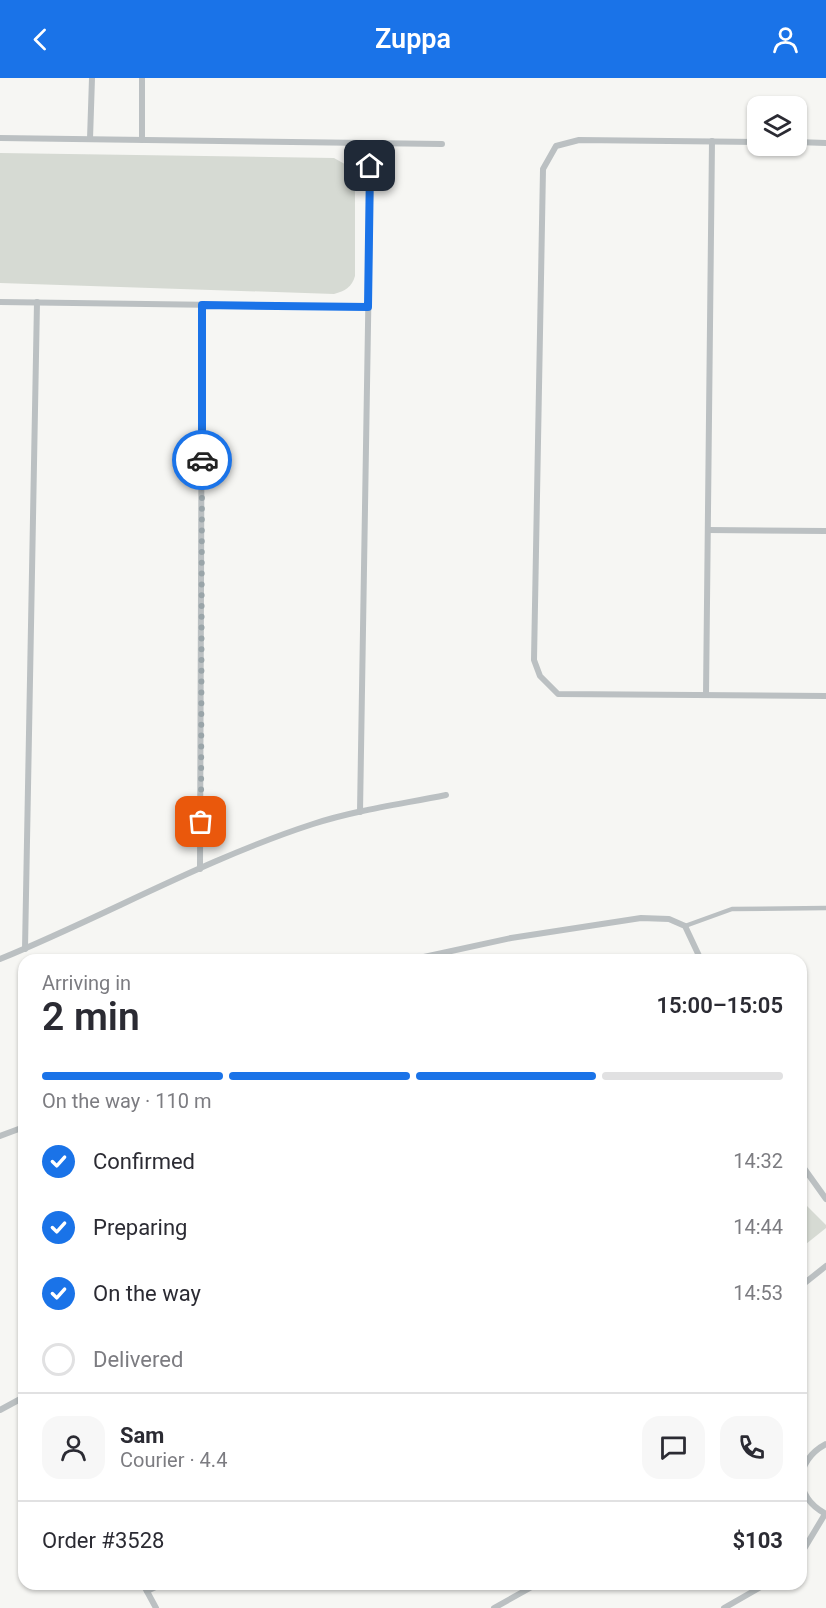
<!DOCTYPE html>
<html lang="en">
<head>
<meta charset="utf-8">
<style>
  :root { --surface:#fff; --page:#f7f7f7; --text:#2b2b33; --muted:#7c7c81; --line:#e1e1e2; --accent:#1a73e8 }
  body { margin:0; font-family:Roboto,sans-serif; background:var(--page); color:var(--text); height:100vh; display:flex; flex-direction:column; font-size:22px; white-space:nowrap }
  * { box-sizing:border-box; margin:0 }
  p { font-size:20px; color:var(--muted) }
  .icon { flex:none; width:33px; height:33px; fill:none; stroke:currentColor; stroke-width:2; stroke-linecap:round; stroke-linejoin:round }
  .map { position:relative; flex:1; overflow:hidden }
  .details { position:absolute; left:18px; top:876px; width:789px; height:636px; display:flex; flex-direction:column; background:var(--surface); border-radius:18px; box-shadow:0 2px 4px #0004 }
  .details>* { flex:none }
  .controls { position:absolute; left:747px; top:18px; display:grid; gap:12px }
  .controls a { display:grid; place-items:center; width:60px; height:60px; border-radius:12px; background:var(--surface); box-shadow:0 2px 4px #0004; font-size:30px }
  .pin { position:absolute; display:grid; place-items:center; width:51px; height:51px; color:#fff; margin:-26px; border-radius:12px; box-shadow:0 3px 9px #0006 }
  .courier { position:absolute; display:grid; place-items:center; width:60px; height:60px; margin:-30px; border:4px solid #1a73e8; border-radius:50%; background:#fff; color:#222; box-shadow:0 2px 8px #0007 }
  .head em { font-style:normal; font-weight:600 }
  .head div { display:flex; flex-direction:column-reverse }
  .head { display:flex; align-items:center; justify-content:space-between; height:102px; padding:0 24px }
  h1 { font-size:39px; font-weight:600; line-height:45px }
  .bar { display:grid; grid-template-columns:repeat(4,1fr); gap:9px 6px; align-content:center; height:72px; padding:0 24px }
  .bar i { height:8px; border-radius:4px; background:var(--line) }
  .bar .current { background:var(--accent) }
  .bar p { grid-column:span 4 }
  .line { display:flex; align-items:center; gap:15px; padding:0 24px; border-top:2px solid var(--line) }
  .line div { flex:1 }
  .round { display:grid; place-items:center; flex:none; width:63px; height:63px; border-radius:18px; background:var(--page) }
  ol { padding:0 24px; list-style:none }
  li { display:flex; align-items:center; gap:18px; height:66px }
  li p { margin-inline-start:auto }
  li .icon { padding:6px; border-radius:50%; background:var(--accent); color:#fff; stroke-width:4 }
  li:last-child { color:var(--muted) }
  li i { width:33px; height:33px; border:3px solid var(--line); border-radius:50% }
  header { display:flex; justify-content:space-between; align-items:center; height:78px; padding:0 24px; background:var(--accent); color:#fff; font-size:27px; font-weight:600 }
  .map>svg:first-child { display:block }
  .green { fill:#d6dad3 }
  .lines { fill:none; stroke-linecap:round; stroke-linejoin:round }
  .service { stroke:#bbc0c2; stroke-width:4.5 }
  .minor { stroke:#bbc0c2; stroke-width:6 }
  .done { stroke:#9aa5a9; stroke-width:6; stroke-dasharray:0 10.8 }
  .route { stroke:#1a73e8; stroke-width:8 }
</style>
</head>
<body>
<header><svg class="icon" aria-label="back" viewBox="0 0 24 24"><path d="M15 5l-7 7 7 7"/></svg>Zuppa<svg class="icon" aria-label="person" viewBox="0 0 24 24"><circle cx="12" cy="8" r="4"/><path d="M4 21q1-7 8-7t8 7"/></svg></header>
<div class="map">
<svg width="826" height="1530" viewBox="0 0 826 1530">
  <rect width="100%" height="100%" fill="#f6f6f3"/>
  <g class="green">
    <path d="M0,75L334,80L350,89L355,98V198C352,209 345,213 334,216L0,205Z"/>
    <path d="M801,1122L826,1147V1150L801,1170Z"/>
  </g>
  <g class="lines">
    <path class="service" d="M685,848L732,831L826,830"/>
    <g class="minor">
      <path d="M142,0V62"/>
      <path d="M0,60L442,66"/>
      <path d="M90,61L92,0"/>
      <path d="M758,64L579,62L556,68L543,91L534,582L540,598L558,616L826,618"/>
      <path d="M796,64L826,65"/>
      <path d="M0,224L368,229"/>
      <path d="M708,452L826,453"/>
      <path d="M706,617L712,63"/>
      <path d="M360,734L371,65"/>
      <path d="M200,791L202,227"/>
      <path d="M25,871L37,224"/>
      <path d="M0,881C105,838 205,781 313,746C356,732 402,726 446,717"/>
      <path d="M410,882L511,860L641,840L669,841L685,848L701,882"/>
      <path d="M0,1058L24,1049"/>
      <path d="M801,1086L826,1121"/>
      <path d="M801,1208L826,1188"/>
      <path d="M0,1332L24,1319"/>
      <path d="M826,1366C794,1383 793,1419 826,1436"/>
      <path d="M801,1476L825,1436"/>
      <path d="M143,1506L156,1530"/>
      <path d="M147,1513L162,1506"/>
      <path d="M494,1530L537,1506"/>
      <path d="M724,1530L766,1506"/>
    </g>
  </g>
  <g class="lines">
    <path class="done" d="M201,744L202,382"/>
    <path class="route" d="M202,382V227L368,229L370,88"/>
  </g>
</svg>
<div class="controls">
<a><svg class="icon" aria-label="layers" viewBox="0 0 24 24"><path d="M12 4l9 5-9 5-9-5zM3 14l9 5 9-5"/></svg></a>
</div>
<div class="pin" style="left:201px;top:744px;background:#ea580c"><svg class="icon" aria-label="bag" viewBox="0 0 24 24"><path d="M5 8h14l-1 12H6zM9 8a3 3 0 0 1 6 0"/></svg></div>
<div class="pin" style="left:370px;top:88px;background:#1f2937"><svg class="icon" aria-label="home" viewBox="0 0 24 24"><path d="M3 11l9-7 9 7M6 9v11h12V9"/></svg></div>
<div class="courier" style="left:202px;top:382px"><svg class="icon" aria-label="car" viewBox="0 0 24 24"><path d="M5 17H2v-5l4-1 3-4h7l3 4 3 1v5h-3M9 17h6M6 11h13"/><circle cx="7" cy="17" r="2"/><circle cx="17" cy="17" r="2"/></svg></div>
<section class="details">
<div class="head"><div><h1>2 min</h1><p>Arriving in</p></div><em>15:00–15:05</em></div>
<div class="bar"><i class="current"></i><i class="current"></i><i class="current"></i><i></i><p>On the way · 110 m</p></div>
<ol>
<li><svg class="icon" aria-label="check" viewBox="0 0 24 24"><path d="M5 12l5 5 9-10"/></svg>Confirmed<p>14:32</p></li>
<li><svg class="icon" aria-label="check" viewBox="0 0 24 24"><path d="M5 12l5 5 9-10"/></svg>Preparing<p>14:44</p></li>
<li><svg class="icon" aria-label="check" viewBox="0 0 24 24"><path d="M5 12l5 5 9-10"/></svg>On the way<p>14:53</p></li>
<li><i></i>Delivered</li>
</ol>
<div class="line" style="height:108px"><a class="round"><svg class="icon" aria-label="person" viewBox="0 0 24 24"><circle cx="12" cy="8" r="4"/><path d="M4 21q1-7 8-7t8 7"/></svg></a><div><b>Sam</b><p>Courier · 4.4</p></div><a class="round"><svg class="icon" aria-label="chat" viewBox="0 0 24 24"><path d="M4 5h16v11H9l-5 4z"/></svg></a><a class="round"><svg class="icon" aria-label="phone" viewBox="0 0 24 24"><path d="M5 4h4l2 5-3 2q2 4 5 5l2-3 5 2v4C11 20 4 13 5 4z"/></svg></a></div>
<div class="line" style="height:78px"><div>Order #3528</div><b>$103</b></div>
</section>
</div>
</body>
</html>
